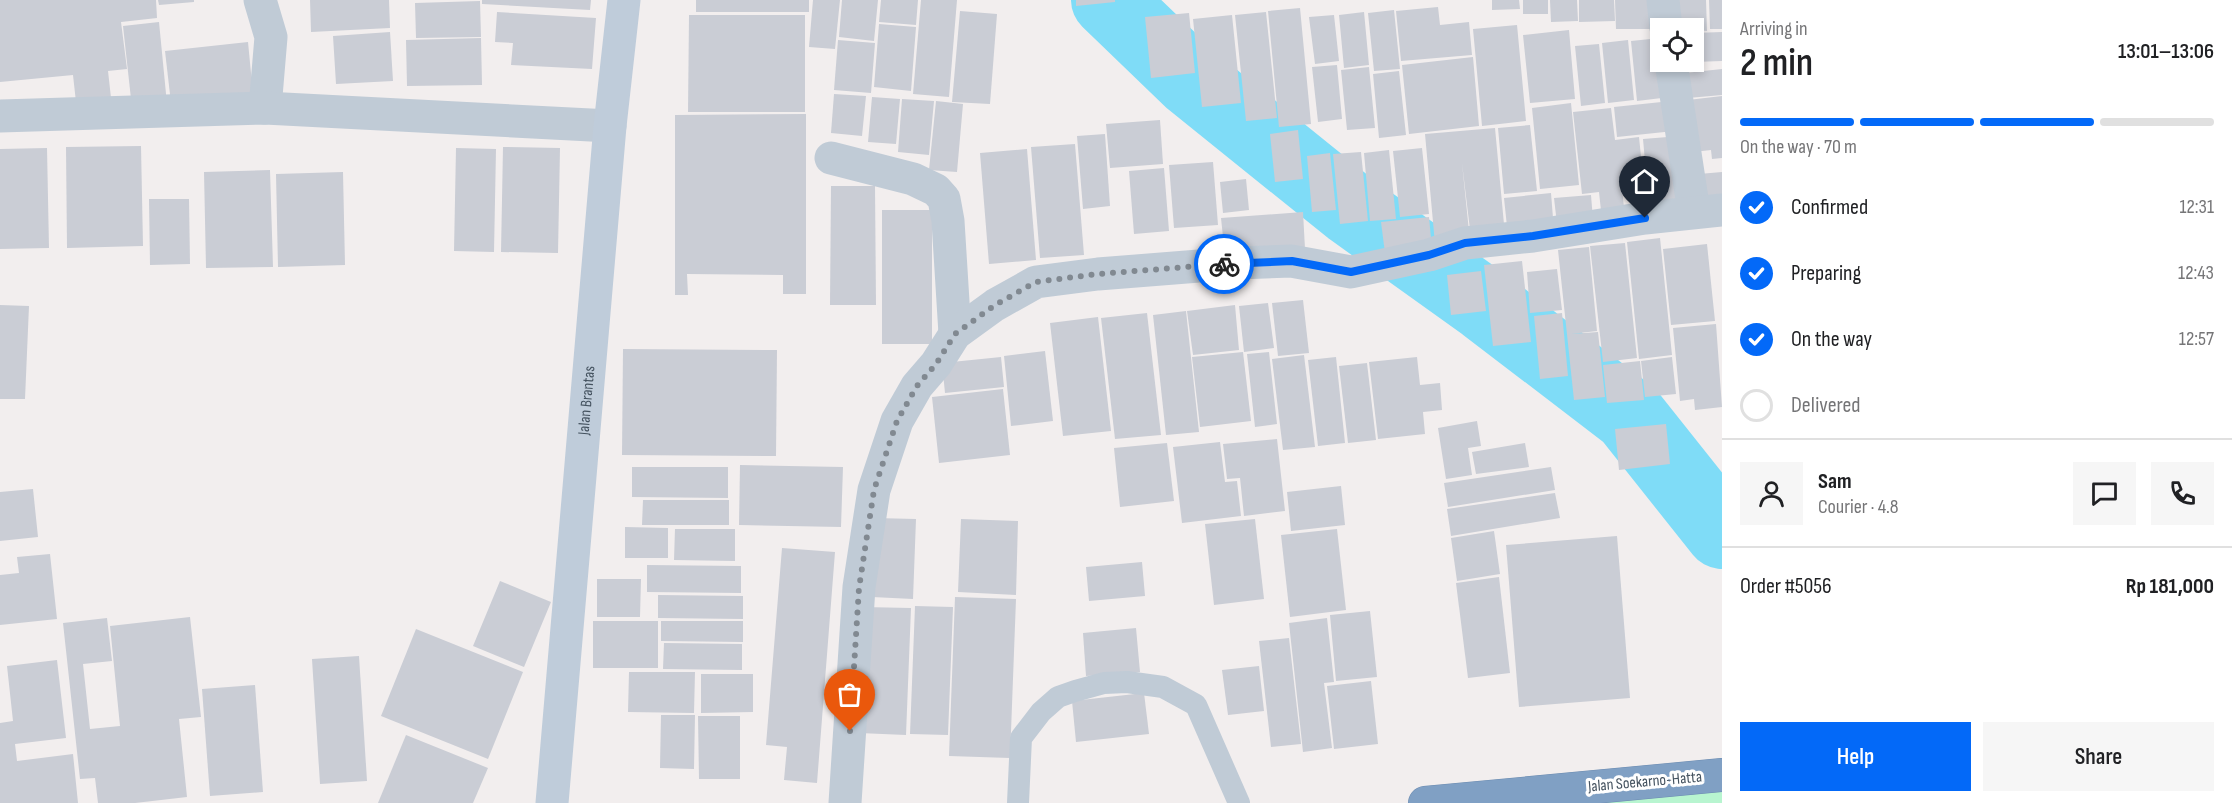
<!DOCTYPE html>
<html lang="en">
<head>
<meta charset="utf-8">
<style>
  :root { --surface:#fff; --page:#f6f6f6; --text:#202124; --muted:#757577; --line:#e0e0e0; --accent:#0369f8 }
  body { margin:0; font-family:"Sofia Sans Condensed",sans-serif; background:var(--page); color:var(--text); height:100vh; display:flex; flex-direction:column; font-size:22px; white-space:nowrap }
  * { box-sizing:border-box; margin:0 }
  p { font-size:20px; color:var(--muted) }
  .icon { flex:none; width:33px; height:33px; fill:none; stroke:currentColor; stroke-width:2; stroke-linecap:round; stroke-linejoin:round }
  .map { position:relative; flex:1; overflow:hidden }
  .drawer { display:flex; flex-direction:column; background:var(--surface); width:510px }
  .drawer>* { flex:none }
  .buttons { position:absolute; left:1650px; top:18px; display:grid; gap:12px }
  .buttons a { display:grid; place-items:center; width:54px; height:54px; border-radius:0px; background:var(--surface); box-shadow:0 3px 9px #0003; font-size:30px }
  .pin { position:absolute; display:grid; place-items:center; width:51px; height:51px; color:#fff; margin:-62px -26px; border-radius:50% 50% 50% 0; rotate:-45deg; box-shadow:0 0 6px #0007 }
  .pin .icon { rotate:45deg }
  .courier { position:absolute; display:grid; place-items:center; width:60px; height:60px; margin:-30px; border:4px solid #0369f8; border-radius:50%; background:#fff; color:#222; box-shadow:0 2px 8px #0007 }
  .overview em { font-style:normal; font-weight:600 }
  .overview div { display:flex; flex-direction:column-reverse }
  .overview { display:flex; align-items:center; justify-content:space-between; height:102px; padding:0 18px }
  h1 { font-size:39px; font-weight:600; line-height:45px }
  .bar { display:grid; grid-template-columns:repeat(4,1fr); gap:9px 6px; align-content:center; height:72px; padding:0 18px }
  .bar i { height:8px; border-radius:4px; background:var(--line) }
  .bar .selected { background:var(--accent) }
  .bar p { grid-column:span 4 }
  .line { display:flex; align-items:center; gap:15px; padding:0 18px; border-top:2px solid var(--line) }
  .line div { flex:1 }
  .round { display:grid; place-items:center; flex:none; width:63px; height:63px; border-radius:0px; background:var(--page) }
  ol { padding:0 18px; list-style:none }
  li { display:flex; align-items:center; gap:18px; height:66px }
  li p { margin-inline-start:auto }
  li .icon { padding:6px; border-radius:50%; background:var(--accent); color:#fff; stroke-width:4 }
  li:last-child { color:var(--muted) }
  li i { width:33px; height:33px; border:3px solid var(--line); border-radius:50% }
  .button { display:flex; gap:12px; margin-top:auto; padding:12px 18px }
  .button a { flex:1; height:69px; border-radius:0px; background:var(--accent); color:#fff; font-size:24px; font-weight:600; line-height:69px; text-align:center }
  .button a+a { background:var(--page); color:var(--text) }
  main { display:flex; flex:1; min-height:0 }
  .map>svg:first-child { display:block }
  .green { fill:#b8f5d0 }
  .lines { fill:none; stroke-linecap:round; stroke-linejoin:round }
  .river { stroke:#7fdcf7; stroke-width:74 }
  .building { fill:#cacdd5 }
  .highway-casing { stroke:#6b8bb0; stroke-width:34 }
  .lane { stroke:#c0cbd6; stroke-width:22 }
  .street { stroke:#c0cbd6; stroke-width:33 }
  .secondary { stroke:#bfccda; stroke-width:33 }
  .highway { stroke:#80a0c4; stroke-width:33 }
  .done { stroke:#818991; stroke-width:6; stroke-dasharray:0 10.8 }
  .route { stroke:#0369f8; stroke-width:8 }
  .labels { text-anchor:middle; dominant-baseline:central; stroke-width:6; stroke-linejoin:round; paint-order:stroke }
  .street-label { font-size:16px; fill:#44525f; stroke:#fff }
</style>
</head>
<body>
<main>
<div class="map">
<svg width="1722" height="803" viewBox="0 0 1722 803">
  <rect width="100%" height="100%" fill="#f2eeee"/>
  <path class="green" d="M1722,789V803H1529Z"/>
  <g class="lines">
    <path class="river" d="M1108,0L1192,81L1351,209L1485,305L1629,415L1722,532"/>
  </g>
  <g class="building">
    <path d="M0,0H156L157,18L121,22L127,69L108,71L111,98L76,102L73,75L0,82Z"/>
    <path d="M158,0H194V2L159,5Z"/>
    <path d="M310,0H389L390,28L311,32Z"/>
    <path d="M482,0H591L590,10L482,4Z"/>
    <rect x="696" y="0" width="113" height="12"/>
    <path d="M813,0H840L835,49L809,47Z"/>
    <path d="M842,0H878L874,41L839,37Z"/>
    <path d="M881,0H918L916,25L879,22Z"/>
    <path d="M921,0H957L949,97L913,94Z"/>
    <path d="M1076,0H1115V2L1076,6Z"/>
    <path d="M1492,0H1519L1520,9L1492,10Z"/>
    <rect x="1523" y="0" width="25" height="14"/>
    <path d="M1550,0H1577L1578,21L1551,22Z"/>
    <path d="M1579,0H1614L1615,21L1579,22Z"/>
    <path d="M1615,0H1654L1655,29H1616Z"/>
    <path d="M1675,0H1706L1707,31L1676,28Z"/>
    <path d="M1709,0H1722V29H1710Z"/>
    <path d="M480,1L481,37L416,38L415,3Z"/>
    <path d="M1438,7L1440,25L1469,22L1472,55L1401,61L1396,11Z"/>
    <path d="M1300,8L1311,124L1279,127L1268,11Z"/>
    <path d="M1394,10L1400,69L1374,71L1368,13Z"/>
    <path d="M960,11L997,14L990,104L952,102Z"/>
    <path d="M497,12L596,18L592,69L511,65L513,43L495,42Z"/>
    <path d="M1266,12L1277,118L1246,121L1235,15Z"/>
    <path d="M1364,12L1369,65L1344,68L1339,15Z"/>
    <path d="M1189,13L1195,73L1151,78L1145,17Z"/>
    <path d="M689,15H805V112H688Z"/>
    <path d="M1232,15L1241,103L1202,107L1193,19Z"/>
    <path d="M1334,15L1339,61L1315,64L1309,17Z"/>
    <path d="M159,22L167,104L132,108L123,26Z"/>
    <path d="M879,24L916,27L911,91L874,87Z"/>
    <path d="M1517,25L1526,121L1482,126L1473,29Z"/>
    <path d="M1569,30L1575,99L1530,103L1523,35Z"/>
    <path d="M390,32L393,81L336,84L333,36Z"/>
    <path d="M1722,32V61L1694,62V33Z"/>
    <path d="M481,38L482,85L407,86L406,40Z"/>
    <path d="M1660,38V62L1670,97L1637,101L1631,41Z"/>
    <path d="M838,40L875,43L871,93L834,90Z"/>
    <path d="M1628,40L1634,100L1608,103L1602,43Z"/>
    <path d="M248,42L253,94L171,103L165,51Z"/>
    <path d="M1599,44L1605,103L1581,106L1575,46Z"/>
    <path d="M1473,57L1479,126L1409,134L1402,65Z"/>
    <path d="M1337,65L1342,119L1318,122L1312,67Z"/>
    <path d="M1369,67L1375,128L1347,130L1341,70Z"/>
    <path d="M1722,69V95L1688,98L1685,73Z"/>
    <path d="M1399,71L1406,135L1379,138L1373,74Z"/>
    <path d="M834,94L866,96L862,136L831,133Z"/>
    <path d="M1722,96V158L1712,159L1711,150L1693,152L1688,100Z"/>
    <path d="M872,97L900,99L896,144L868,142Z"/>
    <path d="M902,99L934,101L929,155L898,152Z"/>
    <path d="M936,101L963,104L957,172L929,170Z"/>
    <path d="M1671,101L1674,131L1617,137L1614,107Z"/>
    <path d="M1571,103L1579,185L1540,189L1532,108Z"/>
    <path d="M1611,108L1615,140L1639,137L1644,186L1622,188L1625,218L1602,220L1599,192L1582,194L1573,112Z"/>
    <path d="M806,114V294H783V275L687,274L688,295H675V115Z"/>
    <path d="M1160,120L1163,164L1110,168L1106,124Z"/>
    <path d="M1530,125L1537,191L1504,194L1498,128Z"/>
    <path d="M1495,128L1505,235L1471,238L1462,163L1470,241L1435,244L1425,134Z"/>
    <path d="M1298,130L1303,179L1275,182L1270,134Z"/>
    <path d="M1105,134L1110,206L1083,209L1077,136Z"/>
    <path d="M1680,136L1686,203L1649,206L1643,139Z"/>
    <path d="M1075,144L1084,255L1040,258L1031,147Z"/>
    <path d="M141,146L143,246L67,248L66,147Z"/>
    <path d="M503,147L560,148L558,253L501,252Z"/>
    <path d="M47,148L49,248L0,249V149Z"/>
    <path d="M456,148L496,149L494,252L454,251Z"/>
    <path d="M1422,148L1429,214L1400,217L1393,151Z"/>
    <path d="M1027,149L1036,260L989,264L980,153Z"/>
    <path d="M1389,150L1396,219L1370,221L1364,153Z"/>
    <path d="M1361,152L1368,221L1340,224L1333,154Z"/>
    <path d="M1330,153L1336,210L1312,212L1307,156Z"/>
    <path d="M1213,162L1218,225L1174,228L1169,165Z"/>
    <path d="M1164,168L1169,231L1134,234L1129,171Z"/>
    <path d="M270,170L273,267L206,268L204,172Z"/>
    <path d="M343,172L345,265L278,267L276,174Z"/>
    <path d="M1722,172V197L1702,199L1699,174Z"/>
    <path d="M1246,179L1249,210L1223,213L1220,182Z"/>
    <path d="M831,186H875L876,305H830Z"/>
    <path d="M1551,193L1553,218L1508,236L1504,198Z"/>
    <path d="M1591,195L1593,220L1557,224L1554,198Z"/>
    <path d="M149,199H189L190,264L150,265Z"/>
    <rect x="882" y="210" width="50" height="134"/>
    <path d="M1303,212L1305,249L1225,256L1221,218Z"/>
    <path d="M1429,217L1432,249L1385,253L1381,222Z"/>
    <path d="M1660,238L1672,355L1639,359L1627,242Z"/>
    <path d="M1625,243L1637,358L1603,362L1590,246Z"/>
    <path d="M1707,244L1715,321L1671,325L1663,249Z"/>
    <path d="M1589,247L1597,331L1571,334L1598,332L1605,397L1574,400L1558,250Z"/>
    <path d="M1522,261L1531,342L1493,346L1484,265Z"/>
    <path d="M1557,269L1562,310L1530,313L1527,272Z"/>
    <path d="M1481,271L1486,311L1451,315L1447,275Z"/>
    <path d="M1303,300L1309,353L1278,356L1272,303Z"/>
    <path d="M1268,303L1274,348L1244,352L1239,306Z"/>
    <path d="M0,305L29,306L25,399H0Z"/>
    <path d="M1235,305L1239,350L1193,355L1187,311Z"/>
    <path d="M1186,311L1199,432L1166,435L1153,315Z"/>
    <path d="M1147,313L1161,435L1115,439L1101,318Z"/>
    <path d="M1562,313L1568,376L1540,379L1534,316Z"/>
    <path d="M1098,317L1111,431L1063,436L1050,323Z"/>
    <path d="M1716,324L1722,407L1695,410L1694,399L1680,401L1673,328Z"/>
    <path d="M623,349L777,350L776,456L622,455Z"/>
    <path d="M1045,351L1053,421L1011,426L1004,356Z"/>
    <path d="M1243,352L1251,421L1200,427L1192,357Z"/>
    <path d="M1269,352L1277,424L1255,427L1247,354Z"/>
    <path d="M1304,355L1315,447L1283,450L1272,359Z"/>
    <path d="M1001,357L1004,387L945,393L942,363Z"/>
    <path d="M1336,357L1345,443L1318,446L1308,360Z"/>
    <path d="M1417,357L1420,385L1440,383L1442,410L1423,412L1425,434L1378,439L1369,362Z"/>
    <path d="M1672,357L1676,394L1645,397L1641,361Z"/>
    <path d="M1640,361L1644,400L1607,403L1603,365Z"/>
    <path d="M1367,363L1376,440L1348,443L1339,366Z"/>
    <path d="M1003,389L1010,455L939,463L932,397Z"/>
    <path d="M1477,421L1481,446L1468,448L1472,475L1446,479L1438,428Z"/>
    <path d="M1666,424L1670,464L1619,470L1615,429Z"/>
    <path d="M1277,439L1285,511L1244,516L1240,478L1227,479L1223,444Z"/>
    <path d="M1220,442L1225,482L1237,481L1241,516L1182,523L1173,447Z"/>
    <path d="M1167,443L1174,501L1120,507L1114,448Z"/>
    <path d="M1525,443L1529,467L1476,474L1472,452Z"/>
    <path d="M740,465L843,467L841,527L739,525Z"/>
    <path d="M632,467H728V498L632,497Z"/>
    <path d="M1551,467L1555,490L1448,507L1444,483Z"/>
    <path d="M1341,486L1345,525L1291,531L1287,492Z"/>
    <path d="M33,489L38,537L0,541V492Z"/>
    <path d="M1555,493L1560,518L1451,536L1447,509Z"/>
    <path d="M643,500H729V525H642Z"/>
    <path d="M875,518L916,519L913,599L872,597Z"/>
    <path d="M961,519L1018,521L1016,595L958,592Z"/>
    <path d="M1255,519L1264,599L1214,605L1205,524Z"/>
    <path d="M625,527L668,528V558H625Z"/>
    <path d="M675,529H735V561L674,560Z"/>
    <path d="M1337,529L1346,610L1290,617L1281,535Z"/>
    <path d="M1494,531L1500,574L1457,581L1451,538Z"/>
    <path d="M1617,536L1630,698L1519,707L1506,545Z"/>
    <path d="M782,548L835,552L817,783L784,780L787,747L766,745Z"/>
    <path d="M50,554L57,619L0,625V575L19,573L17,557Z"/>
    <path d="M1142,562L1145,596L1089,601L1086,567Z"/>
    <path d="M647,565L741,566V593L647,592Z"/>
    <path d="M1499,577L1510,673L1468,678L1456,583Z"/>
    <path d="M597,579H641L640,617H597Z"/>
    <path d="M500,581L551,602L524,667L473,646Z"/>
    <path d="M658,595L743,596V619L658,618Z"/>
    <path d="M955,597L1016,599L1010,758L949,756Z"/>
    <path d="M915,606L953,607L948,735L910,734Z"/>
    <path d="M863,607L911,608L906,735L859,733Z"/>
    <path d="M1370,611L1377,677L1336,681L1330,615Z"/>
    <path d="M190,617L201,717L179,719L187,797L135,803H98L95,778L80,779L63,623L107,618L112,661L83,664L90,729L120,726L110,626Z"/>
    <path d="M1327,618L1334,682L1324,683L1332,748L1303,752L1289,623Z"/>
    <rect x="593" y="621" width="65" height="47"/>
    <path d="M661,621H743V642L661,641Z"/>
    <path d="M1136,628L1140,672L1086,676L1083,633Z"/>
    <path d="M416,629L523,672L488,759L381,716Z"/>
    <path d="M1289,638L1301,744L1271,747L1259,641Z"/>
    <path d="M664,643L742,644V670L663,669Z"/>
    <path d="M359,656L367,781L320,784L312,659Z"/>
    <path d="M57,660L66,738L15,744L17,761L73,754L78,803H0V723L13,721L7,666Z"/>
    <path d="M1259,666L1264,711L1228,715L1222,670Z"/>
    <path d="M629,672H695L694,713L628,712Z"/>
    <path d="M701,674H753V712L701,713Z"/>
    <path d="M1371,681L1378,744L1334,749L1327,686Z"/>
    <path d="M255,685L263,792L210,796L202,689Z"/>
    <path d="M1144,693L1149,734L1076,742L1072,701Z"/>
    <path d="M661,715H695L694,769L660,768Z"/>
    <path d="M698,716H740V779H699Z"/>
    <path d="M406,735L488,768L473,803H378Z"/>
  </g>
  <g class="lines">
    <g class="highway-casing">
      <path id="highway" d="M1425,803L1722,775"/>
    </g>
    <path class="lane" d="M1018,803L1021,738L1041,712L1058,697L1075,691L1104,683L1127,682L1163,687L1196,705L1239,803"/>
    <g class="street">
      <path d="M260,0L271,37L265,108"/>
      <path d="M1663,0L1666,28"/>
      <path d="M1671,62L1694,212"/>
      <path d="M0,116L265,108L610,126"/>
      <path d="M831,158L913,179L936,190L944,199L948,221L955,334"/>
      <path d="M845,803L859,587L874,490L897,421L917,386L936,364L955,334L995,305L1036,282L1098,274L1237,263L1291,261L1351,272L1429,255L1465,243L1533,236L1645,218L1722,210"/>
    </g>
    <path class="secondary" id="s1" d="M552,803L610,126L624,0"/>
    <use href="#highway" class="highway"/>
  </g>
  <g class="lines">
    <path class="done" d="M850,731L859,588L874,490L897,421L917,386L936,364L955,334L995,305L1036,282L1098,274L1224,264"/>
    <path class="route" d="M1224,264L1292,261L1351,272L1429,255L1465,243L1533,236L1645,218"/>
  </g>
  <g class="labels">
    <g class="street-label">
      <text stroke="none"><textPath href="#s1" startOffset="404">Jalan Brantas</textPath></text>
      <text transform="translate(1645 782) rotate(-5)">Jalan Soekarno-Hatta</text>
    </g>
  </g>
</svg>
<div class="buttons">
<a><svg class="icon" aria-label="locate" viewBox="0 0 24 24"><circle cx="12" cy="12" r="6"/><path d="M12 2v4M12 18v4M2 12h4M18 12h4"/></svg></a>
</div>
<div class="pin" style="left:850px;top:731px;background:#ea580c"><svg class="icon" aria-label="bag" viewBox="0 0 24 24"><path d="M5 8h14l-1 12H6zM9 8a3 3 0 0 1 6 0"/></svg></div>
<div class="pin" style="left:1645px;top:218px;background:#1f2937"><svg class="icon" aria-label="home" viewBox="0 0 24 24"><path d="M3 11l9-7 9 7M6 9v11h12V9"/></svg></div>
<div class="courier" style="left:1224px;top:264px"><svg class="icon" aria-label="bike" viewBox="0 0 24 24"><circle cx="6" cy="16" r="4"/><circle cx="18" cy="16" r="4"/><path d="M6 16l4-8h5l3 8M10 8l3 8H6M13 5h3"/></svg></div>
</div>
<section class="drawer">
<div class="overview"><div><h1>2 min</h1><p>Arriving in</p></div><em>13:01–13:06</em></div>
<div class="bar"><i class="selected"></i><i class="selected"></i><i class="selected"></i><i></i><p>On the way · 70 m</p></div>
<ol>
<li><svg class="icon" aria-label="check" viewBox="0 0 24 24"><path d="M5 12l5 5 9-10"/></svg>Confirmed<p>12:31</p></li>
<li><svg class="icon" aria-label="check" viewBox="0 0 24 24"><path d="M5 12l5 5 9-10"/></svg>Preparing<p>12:43</p></li>
<li><svg class="icon" aria-label="check" viewBox="0 0 24 24"><path d="M5 12l5 5 9-10"/></svg>On the way<p>12:57</p></li>
<li><i></i>Delivered</li>
</ol>
<div class="line" style="height:108px"><a class="round"><svg class="icon" aria-label="person" viewBox="0 0 24 24"><circle cx="12" cy="8" r="4"/><path d="M4 21q1-7 8-7t8 7"/></svg></a><div><b>Sam</b><p>Courier · 4.8</p></div><a class="round"><svg class="icon" aria-label="chat" viewBox="0 0 24 24"><path d="M4 5h16v11H9l-5 4z"/></svg></a><a class="round"><svg class="icon" aria-label="phone" viewBox="0 0 24 24"><path d="M5 4h4l2 5-3 2q2 4 5 5l2-3 5 2v4C11 20 4 13 5 4z"/></svg></a></div>
<div class="line" style="height:78px"><div>Order #5056</div><b>Rp 181,000</b></div>
<div class="button"><a>Help</a><a>Share</a></div>
</section>
</main>
</body>
</html>
